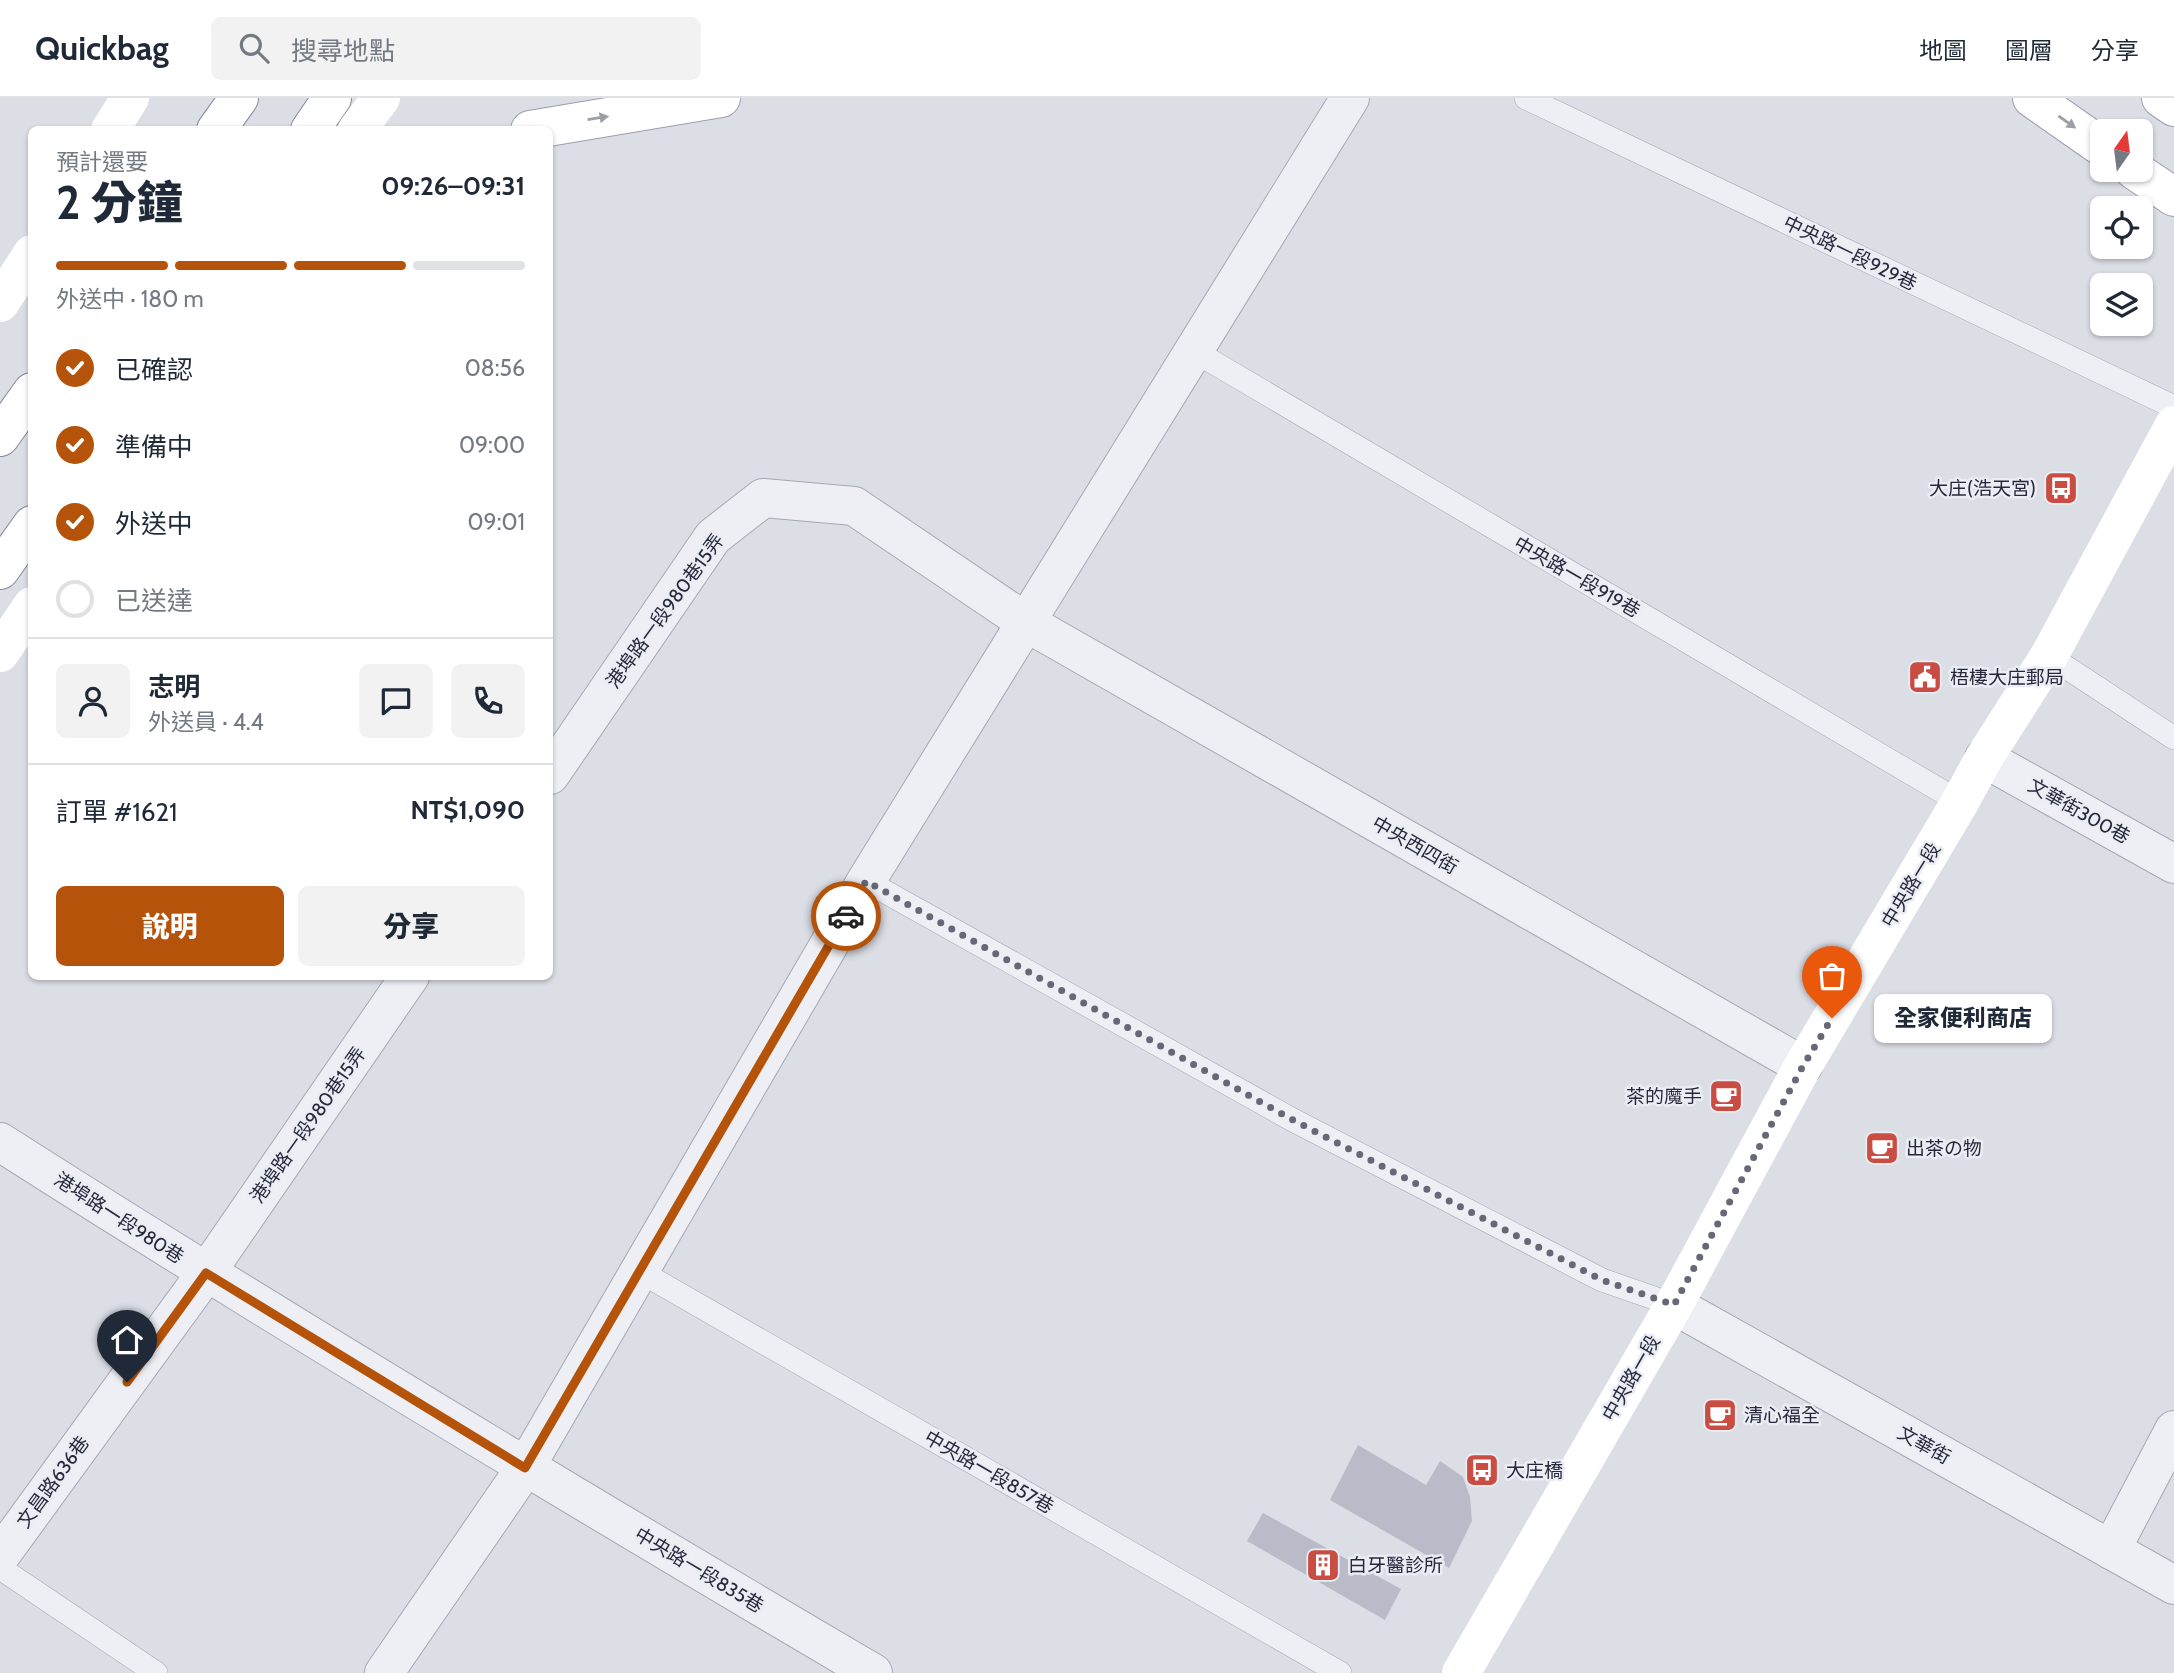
<!DOCTYPE html>
<html lang="zh-TW">
<head>
<meta charset="utf-8">
<style>
  :root { --surface:#fff; --page:#f2f2f3; --text:#1f2937; --muted:#747a83; --line:#e0e1e3; --accent:#b45309 }
  body { margin:0; font-family:Cabin,"Noto Sans TC","Noto Sans JP",sans-serif; background:var(--page); color:var(--text); height:100vh; display:flex; flex-direction:column; font-size:26px; white-space:nowrap }
  * { box-sizing:border-box; margin:0 }
  p { font-size:23px; color:var(--muted) }
  .icon { flex:none; width:38px; height:38px; fill:none; stroke:currentColor; stroke-width:2; stroke-linecap:round; stroke-linejoin:round }
  .map { position:relative; flex:1; overflow:hidden }
  .sheet { position:absolute; left:28px; top:28px; width:525px; height:854px; display:flex; flex-direction:column; background:var(--surface); border-radius:10px; box-shadow:0 2px 5px #0004 }
  .sheet>* { flex:none }
  .needle { width:46px; rotate:14deg }
  .buttons { position:absolute; left:2090px; top:21px; display:grid; gap:14px }
  .buttons a { display:grid; place-items:center; width:63px; height:63px; border-radius:10px; background:var(--surface); box-shadow:0 2px 5px #0004; font-size:35px }
  .pin { position:absolute; display:grid; place-items:center; width:60px; height:60px; color:#fff; margin:-72px -30px; border-radius:50% 50% 50% 0; rotate:-45deg; box-shadow:0 0 7px #0007 }
  .pin .icon { rotate:45deg }
  .courier { position:absolute; display:grid; place-items:center; width:70px; height:70px; margin:-35px; border:5px solid #b45309; border-radius:50%; background:#fff; color:#222; box-shadow:0 2px 9px #0007 }
  .bubble { position:absolute; height:49px; border-radius:10px; background:var(--surface); box-shadow:0 2px 5px #0004; font-size:23px; font-weight:800; line-height:49px; text-align:center }
  .head em { font-style:normal; font-weight:800 }
  .head div { display:flex; flex-direction:column-reverse }
  .head { display:flex; align-items:center; justify-content:space-between; height:119px; padding:0 28px }
  h1 { font-size:46px; font-weight:800; line-height:52px }
  .bar { display:grid; grid-template-columns:repeat(4,1fr); gap:10px 7px; align-content:center; height:84px; padding:0 28px }
  .bar i { height:9px; border-radius:5px; background:var(--line) }
  .bar .active { background:var(--accent) }
  .bar p { grid-column:span 4 }
  .line { display:flex; align-items:center; gap:18px; padding:0 28px; border-top:2px solid var(--line) }
  .line div { flex:1 }
  .round { display:grid; place-items:center; flex:none; width:74px; height:74px; border-radius:10px; background:var(--page) }
  ol { padding:0 28px; list-style:none }
  li { display:flex; align-items:center; gap:21px; height:77px }
  li p { margin-inline-start:auto }
  li .icon { padding:7px; border-radius:50%; background:var(--accent); color:#fff; stroke-width:4 }
  li:last-child { color:var(--muted) }
  li i { width:38px; height:38px; border:4px solid var(--line); border-radius:50% }
  .action { display:flex; gap:14px; margin-top:auto; padding:14px 28px }
  .action a { flex:1; height:80px; border-radius:10px; background:var(--accent); color:#fff; font-size:28px; font-weight:800; line-height:80px; text-align:center }
  .action a+a { background:var(--page); color:var(--text) }
  header { display:flex; align-items:center; gap:42px; box-sizing:border-box; height:98px; padding:0 35px; background:var(--surface); border-bottom:2px solid var(--line) }
  header strong { font-size:33px }
  nav { display:flex; gap:38px; margin-inline-start:auto; font-size:24px }
  .search { width:490px; height:63px; background:var(--page); display:flex; align-items:center; gap:18px; box-sizing:border-box; padding:0 24px; border-radius:10px; color:var(--muted); font-size:26px }
  .map>svg:first-child { display:block }
  .building { fill:#b9bcc8 }
  .lines { fill:none; stroke-linecap:round; stroke-linejoin:round }
  .lane-casing { stroke:#a5a8b3; stroke-width:24 }
  .street-casing { stroke:#a5a8b3; stroke-width:40 }
  .primary-casing { stroke:#9c9fb1; stroke-width:40 }
  .highway-casing { stroke:#84889c; stroke-width:40 }
  .lane { stroke:#eeeff4; stroke-width:23 }
  .street { stroke:#eeeff4; stroke-width:38 }
  .secondary { stroke:#fff; stroke-width:38 }
  .primary { stroke:#fff; stroke-width:38 }
  .highway { stroke:#fff; stroke-width:38 }
  .oneway { fill:#9d9fa7 }
  .done { stroke:#666877; stroke-width:7; stroke-dasharray:0 12.6 }
  .route { stroke:#b45309; stroke-width:9 }
  .labels { text-anchor:middle; dominant-baseline:central; stroke-width:5; stroke-linejoin:round; paint-order:stroke }
  .street-label { font-size:19px; fill:#26293b; stroke:#ebedf4 }
  .poi-label { font-size:19px; fill:#26293b; stroke:#ebedf4; text-anchor:start }
</style>
</head>
<body>
<header>
<strong>Quickbag</strong>
<div class="search"><svg class="icon" aria-label="search" viewBox="0 0 24 24"><circle cx="10" cy="10" r="6"/><path d="M15 15l6 6"/></svg>搜尋地點</div>
<nav><a>地圖</a><a>圖層</a><a>分享</a></nav>
</header>
<div class="map">
<svg width="2174" height="1575" viewBox="0 0 2174 1575">
  <rect width="100%" height="100%" fill="#dcdee6"/>
  <g class="building">
    <path d="M1358,1347L1426,1387L1440,1363L1463,1379L1470,1399L1472,1423L1449,1470L1330,1402Z"/>
    <path d="M1263,1415L1401,1491L1385,1522L1247,1443Z"/>
  </g>
  <g class="lines">
    <g class="lane-casing">
      <g id="lane">
        <path d="M1526,0L2174,309"/>
        <path d="M1194,253L1960,704"/>
        <path d="M2049,558L2174,640"/>
        <path d="M866,783L1291,1021L1602,1182L1674,1207"/>
        <path d="M639,1173L1340,1575"/>
        <path d="M0,1470L156,1575"/>
      </g>
    </g>
    <g class="street-casing">
      <g id="street">
        <path d="M1984,660L2174,766"/>
        <path d="M550,677L713,439L763,400L854,408L1027,525L1803,968"/>
        <path d="M0,1044C287,1227 579,1402 873,1575"/>
        <path d="M1674,1207L2174,1487"/>
        <path d="M2111,1452L2174,1332"/>
        <path d="M0,1458L206,1175L410,878"/>
        <path d="M384,1575L525,1370L866,783L1350,0"/>
      </g>
    </g>
    <g class="primary-casing">
      <g id="primary">
        <path d="M2032,0L2102,49"/>
        <path d="M2161,0L2174,9"/>
        <path d="M530,32L721,0"/>
        <path d="M2134,72L2174,99"/>
      </g>
    </g>
    <g class="highway-casing">
      <g id="highway">
        <path d="M216,32L239,0"/>
        <path d="M310,32L332,0"/>
        <path d="M0,339L32,294"/>
        <path d="M0,472L32,427"/>
      </g>
    </g>
    <use href="#lane" class="lane"/>
    <use href="#street" class="street"/>
    <g class="secondary">
      <path d="M110,32L130,0"/>
      <path d="M357,32L381,0"/>
      <path d="M0,205L32,156"/>
      <path d="M0,555L32,508"/>
      <path d="M1461,1575L1674,1207L1803,968L1960,704L1984,660L2049,558L2174,327"/>
    </g>
    <use href="#primary" class="primary"/>
    <use href="#highway" class="highway"/>
  </g>
  <defs><path id="oneway-solid" d="M-6-.8H1V-3.2L6.5 0L1 3.2V.8H-6Z" transform="scale(1.75)"/></defs>
  <g class="oneway">
    <use href="#oneway-solid" transform="translate(598 20) rotate(-9)"/>
    <use href="#oneway-solid" transform="translate(2067 24) rotate(35)"/>
  </g>
  <g class="lines">
    <path class="done" d="M846,818L866,783L1291,1021L1602,1182L1674,1207L1803,968L1832,920"/>
    <path class="route" d="M127,1284L206,1175L525,1370L846,818"/>
  </g>
  <defs>
    <g id="bus-square" transform="scale(1.75)"><rect x="-9" y="-9" width="18" height="18" rx="4" fill="#c94d43" stroke="#ebedf4"/><path d="M-5-6H5V4H4V6H2V4H-2V6H-4V4H-5ZM-3.5-4V0h7V-4ZM-3.5 1.2v1.5H-2V1.2ZM2 1.2v1.5H3.5V1.2Z" fill="#fff"/></g>
    <g id="civic-square" transform="scale(1.75)"><rect x="-9" y="-9" width="18" height="18" rx="4" fill="#c94d43" stroke="#ebedf4"/><path d="M-.6-6.5H3V-4.5H.6V-3L4-1V1h2V6H-6V1h2V-1L-.6-3ZM-1.2 2.5V6h2.4V2.5Z" fill="#fff"/></g>
    <g id="cafe-square" transform="scale(1.75)"><rect x="-9" y="-9" width="18" height="18" rx="4" fill="#c94d43" stroke="#ebedf4"/><path d="M-5.5-4.5H6V0H3Q3 3.5 0 3.5H-2.5Q-5.5 3.5-5.5 0ZM3-3.2v2h1.7v-2ZM-6 4.5H4V6H-6Z" fill="#fff"/></g>
    <g id="building-square" transform="scale(1.75)"><rect x="-9" y="-9" width="18" height="18" rx="4" fill="#c94d43" stroke="#ebedf4"/><path d="M-4-6H4V6H1V3H-1V6H-4ZM-2.5-4.3h1.7v1.8h-1.7ZM.8-4.3h1.7v1.8H.8ZM-2.5-1h1.7V.8h-1.7ZM.8-1h1.7V.8H.8Z" fill="#fff"/></g>
  </defs>
  <g fill-rule="evenodd">
    <use href="#bus-square" x="2061" y="390"/>
    <use href="#civic-square" x="1925" y="579"/>
    <use href="#cafe-square" x="1726" y="998"/>
    <use href="#cafe-square" x="1882" y="1050"/>
    <use href="#cafe-square" x="1720" y="1317"/>
    <use href="#bus-square" x="1482" y="1372"/>
    <use href="#building-square" x="1323" y="1467"/>
  </g>
  <g class="labels">
    <g class="street-label">
      <text transform="translate(1850 155) rotate(26)">中央路一段929巷</text>
      <text transform="translate(1577 479) rotate(30)">中央路一段919巷</text>
      <text transform="translate(665 513) rotate(-54)">港埠路一段980巷15弄</text>
      <text transform="translate(2079 713) rotate(29)">文華街300巷</text>
      <text transform="translate(1415 747) rotate(30)">中央西四街</text>
      <text transform="translate(1911 787) rotate(-59)">中央路一段</text>
      <text transform="translate(308 1027) rotate(-55)">港埠路一段980巷15弄</text>
      <text transform="translate(119 1120) rotate(33)">港埠路一段980巷</text>
      <text transform="translate(1631 1280) rotate(-60)">中央路一段</text>
      <text transform="translate(1924 1347) rotate(29)">文華街</text>
      <text transform="translate(989 1374) rotate(30)">中央路一段857巷</text>
      <text transform="translate(53 1384) rotate(-54)">文昌路636巷</text>
      <text transform="translate(699 1472) rotate(31)">中央路一段835巷</text>
    </g>
    <g class="poi-label">
      <text x="2036" y="390" text-anchor="end">大庄(浩天宮)</text>
      <text x="1950" y="579">梧棲大庄郵局</text>
      <text x="1702" y="998" text-anchor="end">茶的魔手</text>
      <text x="1906" y="1050">出茶の物</text>
      <text x="1744" y="1317">清心福全</text>
      <text x="1506" y="1372">大庄橋</text>
      <text x="1348" y="1467">白牙醫診所</text>
    </g>
  </g>
</svg>
<div class="buttons">
<a><svg class="needle" viewBox="-14 -14 28 28"><path d="M0-13l5 13h-10z" fill="#e53935"/><path d="M0 13l5-13h-10z" fill="#747a83"/></svg></a>
<a><svg class="icon" aria-label="locate" viewBox="0 0 24 24"><circle cx="12" cy="12" r="6"/><path d="M12 2v4M12 18v4M2 12h4M18 12h4"/></svg></a>
<a><svg class="icon" aria-label="layers" viewBox="0 0 24 24"><path d="M12 4l9 5-9 5-9-5zM3 14l9 5 9-5"/></svg></a>
</div>
<div class="pin" style="left:1832px;top:920px;background:#ea580c"><svg class="icon" aria-label="bag" viewBox="0 0 24 24"><path d="M5 8h14l-1 12H6zM9 8a3 3 0 0 1 6 0"/></svg></div>
<div class="pin" style="left:127px;top:1284px;background:#1f2937"><svg class="icon" aria-label="home" viewBox="0 0 24 24"><path d="M3 11l9-7 9 7M6 9v11h12V9"/></svg></div>
<div class="courier" style="left:846px;top:818px"><svg class="icon" aria-label="car" viewBox="0 0 24 24"><path d="M5 17H2v-5l4-1 3-4h7l3 4 3 1v5h-3M9 17h6M6 11h13"/><circle cx="7" cy="17" r="2"/><circle cx="17" cy="17" r="2"/></svg></div>
<div class="bubble" style="left:1874px;top:896px;width:178px">全家便利商店</div>
<section class="sheet">
<div class="head"><div><h1>2 分鐘</h1><p>預計還要</p></div><em>09:26–09:31</em></div>
<div class="bar"><i class="active"></i><i class="active"></i><i class="active"></i><i></i><p>外送中 · 180 m</p></div>
<ol>
<li><svg class="icon" aria-label="check" viewBox="0 0 24 24"><path d="M5 12l5 5 9-10"/></svg>已確認<p>08:56</p></li>
<li><svg class="icon" aria-label="check" viewBox="0 0 24 24"><path d="M5 12l5 5 9-10"/></svg>準備中<p>09:00</p></li>
<li><svg class="icon" aria-label="check" viewBox="0 0 24 24"><path d="M5 12l5 5 9-10"/></svg>外送中<p>09:01</p></li>
<li><i></i>已送達</li>
</ol>
<div class="line" style="height:126px"><a class="round"><svg class="icon" aria-label="person" viewBox="0 0 24 24"><circle cx="12" cy="8" r="4"/><path d="M4 21q1-7 8-7t8 7"/></svg></a><div><b>志明</b><p>外送員 · 4.4</p></div><a class="round"><svg class="icon" aria-label="chat" viewBox="0 0 24 24"><path d="M4 5h16v11H9l-5 4z"/></svg></a><a class="round"><svg class="icon" aria-label="phone" viewBox="0 0 24 24"><path d="M5 4h4l2 5-3 2q2 4 5 5l2-3 5 2v4C11 20 4 13 5 4z"/></svg></a></div>
<div class="line" style="height:91px"><div>訂單 #1621</div><b>NT$1,090</b></div>
<div class="action"><a>說明</a><a>分享</a></div>
</section>
</div>
</body>
</html>
